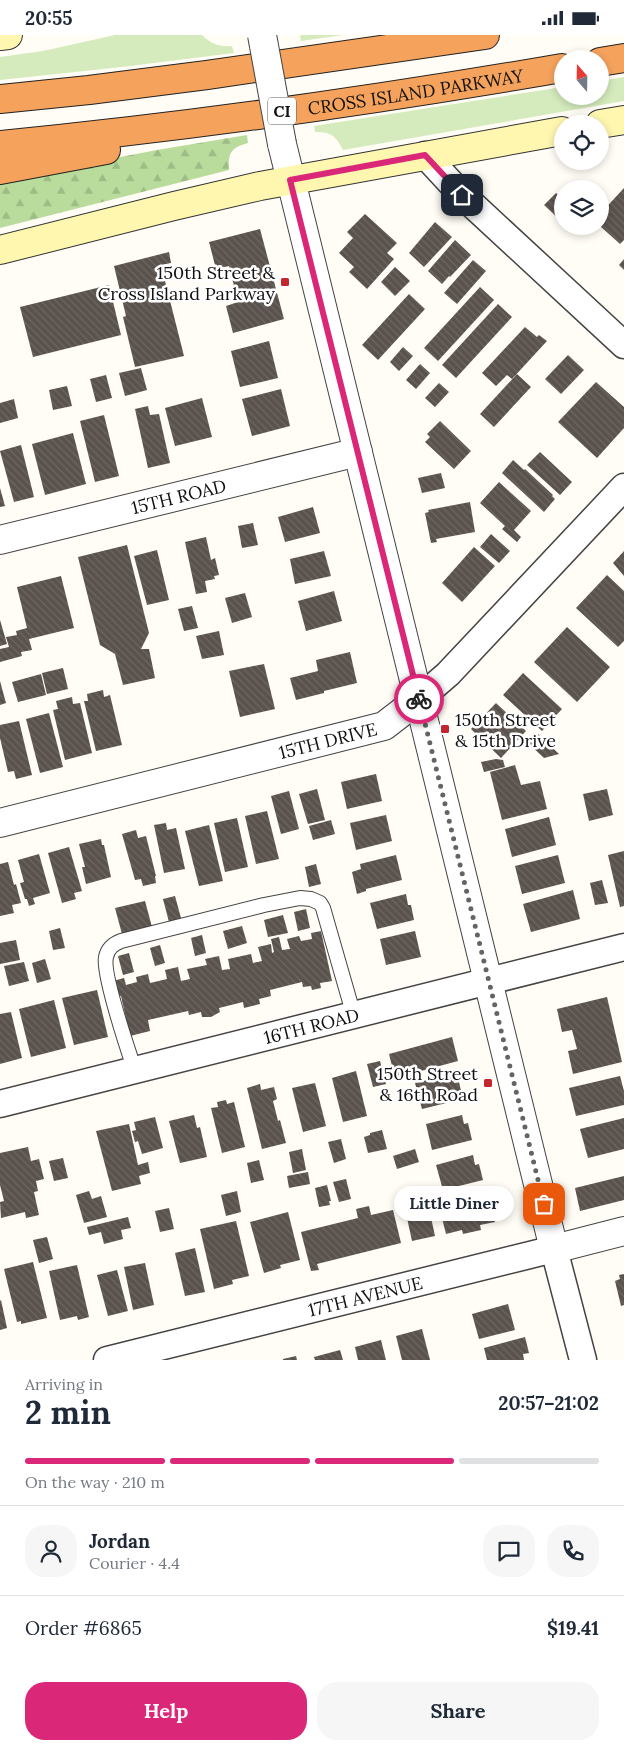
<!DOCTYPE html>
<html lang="en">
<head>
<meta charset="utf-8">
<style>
  :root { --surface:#fff; --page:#f6f6f7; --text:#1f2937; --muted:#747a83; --line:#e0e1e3; --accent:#db2777 }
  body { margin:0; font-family:Lora,serif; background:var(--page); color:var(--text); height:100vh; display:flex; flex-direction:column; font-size:19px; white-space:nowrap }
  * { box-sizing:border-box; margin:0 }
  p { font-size:16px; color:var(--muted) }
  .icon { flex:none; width:28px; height:28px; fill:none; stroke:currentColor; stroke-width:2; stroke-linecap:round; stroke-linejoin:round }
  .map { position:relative; height:1325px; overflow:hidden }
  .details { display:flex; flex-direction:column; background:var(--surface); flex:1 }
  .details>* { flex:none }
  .needle { width:32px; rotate:340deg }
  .controls { position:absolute; left:554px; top:15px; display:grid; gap:10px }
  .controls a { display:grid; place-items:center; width:55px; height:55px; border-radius:50%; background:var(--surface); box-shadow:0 2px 8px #0003; font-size:25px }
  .pin { position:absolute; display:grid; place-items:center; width:42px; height:42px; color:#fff; margin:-21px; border-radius:10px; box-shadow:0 2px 8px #0006 }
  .courier { position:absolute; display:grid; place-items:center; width:50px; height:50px; margin:-25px; border:4px solid #db2777; border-radius:50%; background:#fff; color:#222; box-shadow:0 1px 6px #0007 }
  .bubble { position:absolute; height:35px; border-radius:18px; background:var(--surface); box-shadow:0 2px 8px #0003; font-size:16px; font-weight:700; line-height:35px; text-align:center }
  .summary em { font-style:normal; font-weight:700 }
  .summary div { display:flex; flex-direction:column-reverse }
  .summary { display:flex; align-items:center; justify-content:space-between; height:85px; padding:0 25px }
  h1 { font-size:32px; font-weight:700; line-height:38px }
  .bar { display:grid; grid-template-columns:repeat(4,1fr); gap:8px 5px; align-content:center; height:60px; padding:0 25px }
  .bar i { height:6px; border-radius:4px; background:var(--line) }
  .bar .current { background:var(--accent) }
  .bar p { grid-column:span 4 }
  .line { display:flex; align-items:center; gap:12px; padding:0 25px; border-top:1px solid var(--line) }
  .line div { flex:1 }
  .round { display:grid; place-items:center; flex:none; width:52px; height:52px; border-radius:20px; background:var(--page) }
  .primary-button { display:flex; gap:10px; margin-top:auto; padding:10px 25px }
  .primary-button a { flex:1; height:58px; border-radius:20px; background:var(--accent); color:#fff; font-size:20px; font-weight:700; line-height:58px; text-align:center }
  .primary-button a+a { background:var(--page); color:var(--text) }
  .status { display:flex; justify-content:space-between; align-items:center; height:35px; padding:0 25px; background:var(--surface); direction:ltr }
  .status svg { height:14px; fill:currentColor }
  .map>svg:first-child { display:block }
  .grass { fill:#d5ebbd }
  .forest { fill:url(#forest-firs) }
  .building { fill:url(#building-back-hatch) }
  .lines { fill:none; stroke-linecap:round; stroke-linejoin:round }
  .service-casing { stroke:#444; stroke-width:16 }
  .minor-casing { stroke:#444; stroke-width:29 }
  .tertiary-casing { stroke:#444; stroke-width:30 }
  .secondary-casing { stroke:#333; stroke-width:30 }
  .motorway-casing { stroke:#222; stroke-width:30 }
  .service { stroke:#fff; stroke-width:14 }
  .minor { stroke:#fff; stroke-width:26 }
  .tertiary { stroke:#fff; stroke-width:28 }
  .secondary { stroke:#fff6b0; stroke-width:28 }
  .motorway { stroke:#f5a25d; stroke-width:28 }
  .tertiary-bridge-casing { stroke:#444; stroke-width:30; stroke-linecap:butt }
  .tertiary-bridge { stroke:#fff; stroke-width:28 }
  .done { stroke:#646461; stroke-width:5; stroke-dasharray:0 9 }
  .route { stroke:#db2777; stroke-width:6 }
  .poi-dot { fill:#c4262e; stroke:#fff; stroke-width:2 }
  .labels { text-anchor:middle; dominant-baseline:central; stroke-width:5; stroke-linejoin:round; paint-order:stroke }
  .shield { fill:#fff; stroke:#585858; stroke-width:1 }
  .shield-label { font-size:16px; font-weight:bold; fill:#111 }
  .street-label { font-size:18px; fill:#111; stroke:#fff }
  .poi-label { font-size:18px; fill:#111; stroke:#fff; text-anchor:end }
</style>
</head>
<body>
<div class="status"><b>20:55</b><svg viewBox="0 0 49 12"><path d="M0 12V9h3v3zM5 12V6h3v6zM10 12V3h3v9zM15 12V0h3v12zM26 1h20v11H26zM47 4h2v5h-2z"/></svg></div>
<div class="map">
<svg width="624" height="1325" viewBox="0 0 624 1325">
  <defs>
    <pattern id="forest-firs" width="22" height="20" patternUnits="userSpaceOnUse" patternTransform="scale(1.25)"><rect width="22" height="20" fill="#b9dc9c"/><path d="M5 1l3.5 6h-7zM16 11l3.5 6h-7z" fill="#9ebc85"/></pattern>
    <pattern id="building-back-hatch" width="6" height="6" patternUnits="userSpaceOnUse" patternTransform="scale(1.25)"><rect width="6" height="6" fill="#5a524d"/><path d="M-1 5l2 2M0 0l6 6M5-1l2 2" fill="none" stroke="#6d6662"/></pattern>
  </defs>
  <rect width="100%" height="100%" fill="#fffdf5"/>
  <g class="grass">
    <path d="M115,0H202C211,9 219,12 232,11L234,18L122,32L0,45V22L43,16Z"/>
    <path d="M302,0H343L301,6L300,1Z"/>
    <path d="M624,42V66L343,115C336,101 331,97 315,97L314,91L562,52V61H600V46Z"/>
  </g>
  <path class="forest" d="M247,100L248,108C231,113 228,117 229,135L0,193V145L157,115Z"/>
  <g class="building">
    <path d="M624,153V205L620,209L600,191V179Z"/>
    <path d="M556,158L560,161L562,158V187L544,170Z"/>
    <path d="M365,179L397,208L387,218L394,224L367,254L349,237L354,232L339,218L353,203L347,197Z"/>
    <path d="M435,187L452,202L424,232L409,218Z"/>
    <path d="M260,194L284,284L233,298L226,271L238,267L229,231L216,234L209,207Z"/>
    <path d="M455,205L471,220L450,242L449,241L442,249L428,236Z"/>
    <path d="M169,217L171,228L161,230L184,321L135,332L123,282L126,281L114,231Z"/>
    <path d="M624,224V235L619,230Z"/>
    <path d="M473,225L486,236L457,269L444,258Z"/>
    <path d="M395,232L410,246L395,261L381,247Z"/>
    <path d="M109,250L121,300L33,322L20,272Z"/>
    <path d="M480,252L494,265L438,326L424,313Z"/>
    <path d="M409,259L425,274L378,325L362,310Z"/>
    <path d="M498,269L512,282L456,343L442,330Z"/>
    <path d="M525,292L537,302L539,300L547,306L512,344L507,340L496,351L482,338Z"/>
    <path d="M269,306L278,343L240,352L231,316Z"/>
    <path d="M403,312L413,321L399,336L390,327Z"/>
    <path d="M568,320L584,335L561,359L545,344Z"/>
    <path d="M420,329L430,338L416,354L406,345Z"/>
    <path d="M141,333L147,355L125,361L119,338Z"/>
    <path d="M517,339L531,352L494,392L480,379Z"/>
    <path d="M106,340L112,363L96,367L90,344Z"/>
    <path d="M596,347L624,372V393L597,423L558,387Z"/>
    <path d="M439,348L449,357L435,372L425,363Z"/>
    <path d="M67,351L72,371L53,375L49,355Z"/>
    <path d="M281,354L290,391L252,401L242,364Z"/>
    <path d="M202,363L212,402L175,411L165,373Z"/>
    <path d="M14,364L18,383L0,388V368Z"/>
    <path d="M148,371L150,380L159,379L170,428L148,433L135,374Z"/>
    <path d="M104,380L119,441L95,447L80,386Z"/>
    <path d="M440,386L471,416L454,434L425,407L430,402L427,399Z"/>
    <path d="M73,398L86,449L45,460L32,409Z"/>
    <path d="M21,410L34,462L14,467L0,416Z"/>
    <path d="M540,417L572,447L560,460L527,430Z"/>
    <path d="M513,425L524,435L525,434L553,460L552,461L555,464L544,477L502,438Z"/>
    <path d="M441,438L445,453L422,458L418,443Z"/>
    <path d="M499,447L531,476L514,495L521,502L517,507L502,494L505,491L480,468Z"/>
    <path d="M0,453L5,471L0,472Z"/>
    <path d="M470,467L475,497L436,504L437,507L431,508L425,478L429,477L428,475Z"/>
    <path d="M313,472L320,498L285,507L278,482Z"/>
    <path d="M253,488L258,510L242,513L238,491Z"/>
    <path d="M491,499L510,516L499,528L480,512Z"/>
    <path d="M206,502L211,525L215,523L219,540L214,541L215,544L205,546L207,557L196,559L185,507Z"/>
    <path d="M127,510L149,598L141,614H149L155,643L123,650L115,619L100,610L78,522Z"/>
    <path d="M474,512L495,531L462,567L442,548Z"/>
    <path d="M157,515L169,565L147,570L134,521Z"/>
    <path d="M324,516L331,541L295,549L290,524Z"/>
    <path d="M624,516V541L613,528Z"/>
    <path d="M607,540L624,556V606L618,612L576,573Z"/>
    <path d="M61,541L74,593L29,604L32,615L21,617L22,621L0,627V614L9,612L6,602L17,600L16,596L27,593L17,552Z"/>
    <path d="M334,556L342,586L306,596L298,566Z"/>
    <path d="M245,558L252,582L232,588L225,563Z"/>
    <path d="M192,571L198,593L184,596L178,574Z"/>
    <path d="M0,585L7,609L0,611Z"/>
    <path d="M567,592L610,632L577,667L534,627Z"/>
    <path d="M219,596L224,620L202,624L196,601Z"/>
    <path d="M350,617L357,648L324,656V658L296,665L290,643L318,636L316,625Z"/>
    <path d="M264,629L275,674L240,682L229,636Z"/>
    <path d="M63,633L68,654L47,659L42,638Z"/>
    <path d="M523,638L562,674L542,696L503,660Z"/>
    <path d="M41,639L46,660L18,667L12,647Z"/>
    <path d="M0,646L6,668L0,670Z"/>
    <path d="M103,655L104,662L110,660L122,710L96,716L84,666H88L87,659Z"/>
    <path d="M72,662L73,669L80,668L92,718L65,725L53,675L58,674L56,666Z"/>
    <path d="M496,668L526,696L501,723L471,694Z"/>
    <path d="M49,678L63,732L40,738L26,684Z"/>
    <path d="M19,686L32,740L16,744L14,736L8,737L0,703V690Z"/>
    <path d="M538,699L559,719L544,723L529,709Z"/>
    <path d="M496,724L503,725L505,732L484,737L481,727Z"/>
    <path d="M515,730L521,750L540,746L547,774L502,785L490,737Z"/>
    <path d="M376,739L382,766L347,774L341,747Z"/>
    <path d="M317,754L325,785L308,789L299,759Z"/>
    <path d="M607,754L613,780L589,786L583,759Z"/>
    <path d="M289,756L299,794L281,799L271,761Z"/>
    <path d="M267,776L279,824L256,829L245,781Z"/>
    <path d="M386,780L392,806L356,815L350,788Z"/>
    <path d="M549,782L556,810L512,822L505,794Z"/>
    <path d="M237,783L248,832L225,837L214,788Z"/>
    <path d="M331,785L335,799L313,805L309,791Z"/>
    <path d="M166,788L167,795L176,793L185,834L164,838L154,790Z"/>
    <path d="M209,790L223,846L199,851L185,796Z"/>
    <path d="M136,795L138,803L146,801L156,841H155L156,848L143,851L141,844L135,845L122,799Z"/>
    <path d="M101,804L102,810H104L111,842L86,849L82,832H85L79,809Z"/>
    <path d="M69,812L82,856L74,858L76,864L62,868L48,818Z"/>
    <path d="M624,816V871L620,872L608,820Z"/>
    <path d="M39,819L50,858L33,863L35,869L29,871L27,864H25L20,848L24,847L18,825Z"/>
    <path d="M396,820L402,845L366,854V856L357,859L352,837L361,834L360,829Z"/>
    <path d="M558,820L565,848L522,859L515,831Z"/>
    <path d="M8,827L14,850L16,849L21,868L12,870L14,878L0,881V829Z"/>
    <path d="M316,829L321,849L309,852L305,832Z"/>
    <path d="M602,845L608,868L595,870L590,848Z"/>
    <path d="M573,855L580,884L531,897L523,869Z"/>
    <path d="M406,859L408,870H411L414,885L377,894L370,868Z"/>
    <path d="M175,861L181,883L169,887L163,864Z"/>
    <path d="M145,866L152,892L122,899L115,873Z"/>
    <path d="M306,874L310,893L298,896L294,877Z"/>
    <path d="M283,880L288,898L268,902L264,885Z"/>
    <path d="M242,891L247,908L228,914L223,896Z"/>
    <path d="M60,893L65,913L53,915L49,896Z"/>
    <path d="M321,896L332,946L320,948L321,953L312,955L311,951L303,952L302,947L270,955L271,961L259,964L260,969L244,973L243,967L219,973L220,977L211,982H202L201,977L189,980L188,976L148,985L150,996L130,1001L121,961L117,962L113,946L124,943L126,950L137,947L136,942L148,939L150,948L167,944L165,935L178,932L181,946L190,944L187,934L207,930L205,924L219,921L222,935L230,934L228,924L251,919L253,928L262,926L258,912L271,909L272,918L274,917L271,904L279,902L282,915L290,914L287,904L299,901L301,906L312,904L311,898Z"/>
    <path d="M415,896L421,922L386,930L380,904Z"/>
    <path d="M202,900L206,918L195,921L191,903Z"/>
    <path d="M16,905L20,925L0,929V908Z"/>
    <path d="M160,910L165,928L155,931L150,913Z"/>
    <path d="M129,918L134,937L123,940L118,921Z"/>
    <path d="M45,924L51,944L37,948L32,928Z"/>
    <path d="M24,927L29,946L9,951L4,931Z"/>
    <path d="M97,955L108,1002L74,1010L62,963Z"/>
    <path d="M607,962L622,1027L573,1039L568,1016L577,1014L572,995L562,997L557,974Z"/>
    <path d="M54,965L66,1013L31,1022L19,974Z"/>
    <path d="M11,977L22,1023L0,1029V979Z"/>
    <path d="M452,1002L458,1026L395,1043L389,1019Z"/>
    <path d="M380,1026L386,1049L373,1052L367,1029Z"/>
    <path d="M356,1036L367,1081L343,1087L332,1043Z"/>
    <path d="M452,1039L454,1048L459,1047L463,1064L422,1074L415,1048Z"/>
    <path d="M620,1041L624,1056V1070L576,1081L569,1053Z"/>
    <path d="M315,1048L326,1091L303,1097L292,1053Z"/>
    <path d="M260,1049L261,1055L274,1052L277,1064L273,1066L278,1086L280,1085L286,1108L262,1114L247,1053Z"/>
    <path d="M226,1065L227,1069L234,1067L245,1112L222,1118L211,1073L218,1072L217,1067Z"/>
    <path d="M194,1080L197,1093L200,1092L207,1122L180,1128L169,1086Z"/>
    <path d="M462,1080L464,1089L468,1088L472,1105L432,1115L426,1089Z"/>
    <path d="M155,1082L163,1113L142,1119L138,1106L135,1107L132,1096L136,1095L134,1087Z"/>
    <path d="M624,1083V1114L588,1123L580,1094Z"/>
    <path d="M129,1089L138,1130L148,1127L150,1138L139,1141L141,1149L112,1156L96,1096Z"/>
    <path d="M382,1095L387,1114L368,1118L364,1102L370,1100V1098Z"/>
    <path d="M341,1104L346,1124L334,1128L328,1107Z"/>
    <path d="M28,1112L31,1126L39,1124L44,1144L36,1146L38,1156L34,1157L39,1180L26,1183L25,1177L1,1183L0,1167L4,1166L0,1150V1118Z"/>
    <path d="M302,1114L306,1135L293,1138L289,1117Z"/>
    <path d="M415,1114L419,1127L397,1134L393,1121Z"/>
    <path d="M473,1120L475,1130L479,1129L483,1145L443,1155L436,1130Z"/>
    <path d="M63,1123L68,1143L54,1146L49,1126Z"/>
    <path d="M259,1125L264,1145L251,1148L247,1128Z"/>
    <path d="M308,1137L310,1149L289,1153L287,1141Z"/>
    <path d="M624,1141V1165L580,1176L575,1153Z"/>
    <path d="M346,1144L351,1164L339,1167L333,1147Z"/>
    <path d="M327,1150L331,1166H329L330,1170L319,1172L315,1153Z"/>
    <path d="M89,1156L92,1164L101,1161L107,1182L84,1188L76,1160Z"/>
    <path d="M237,1156L241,1177L226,1181L221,1160Z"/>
    <path d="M488,1159L495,1187L480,1190L481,1195L463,1199L462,1195L446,1199L439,1171Z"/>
    <path d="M369,1171L371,1180L393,1175L401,1208L317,1229L319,1235L311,1236L301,1197L358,1183L356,1174Z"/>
    <path d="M169,1173L174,1194L160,1197L155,1176Z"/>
    <path d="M288,1177L300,1225L280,1230L281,1233L264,1238L250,1187Z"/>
    <path d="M430,1178L435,1201L412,1206L407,1183Z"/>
    <path d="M128,1182L131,1193L121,1195L123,1204L104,1209L101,1197L89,1200L87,1192Z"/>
    <path d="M236,1186L249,1241L232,1245L233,1249L214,1254L200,1194Z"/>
    <path d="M47,1202L53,1224L39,1228L33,1205Z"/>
    <path d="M195,1213L205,1257L185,1261L175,1218Z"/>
    <path d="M33,1227L47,1283L21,1289V1286L17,1287L4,1234Z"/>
    <path d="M145,1228L154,1270L133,1275L124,1232Z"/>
    <path d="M77,1230L89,1282L78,1285L77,1281L60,1285L49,1236Z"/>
    <path d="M117,1235L128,1276L108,1281L97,1240Z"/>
    <path d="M624,1239V1270L621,1271L615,1246L620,1244L619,1240Z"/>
    <path d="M1,1265L7,1293L0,1295V1266Z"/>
    <path d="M508,1269L515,1295L479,1304L472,1279Z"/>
    <path d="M422,1294L430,1325H402L396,1301Z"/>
    <path d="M525,1302L529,1318L523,1319L524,1325H487L484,1313Z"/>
    <path d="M381,1305L386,1325H358L355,1312Z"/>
    <path d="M340,1315L343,1325H315L314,1322Z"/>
    <path d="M296,1321L297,1325H283V1324Z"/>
  </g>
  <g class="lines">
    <g class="service-casing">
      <path id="service" d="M135,1036C128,1015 102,938 106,922C108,913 113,909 121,906L264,870L300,863L311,864L320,868L323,873L354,981"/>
    </g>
    <g class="minor-casing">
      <g id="minor">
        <path d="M425,120L462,160L624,310"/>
        <path d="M419,664L448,639L624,452"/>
        <path id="s1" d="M0,1069L624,912"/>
        <path id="s2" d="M107,1325L554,1214L583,1325"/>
      </g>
    </g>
    <g class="tertiary-casing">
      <g id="tertiary">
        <path d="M282,109L554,1214L624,1196"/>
        <path id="s3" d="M0,505L358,417"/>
        <path id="s4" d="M0,788L384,691L419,664"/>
      </g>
    </g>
    <g class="secondary-casing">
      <g id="secondary">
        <path d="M0,1L8,0"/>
        <path d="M600,89L624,85"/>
        <path d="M0,215L174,171L260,151L562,96"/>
      </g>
    </g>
    <g class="motorway-casing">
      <g id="motorway">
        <path d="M600,27L624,23"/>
        <path d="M0,64L89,55L207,40L485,0"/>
        <path id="s5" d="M0,110C188,92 376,65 562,33"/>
        <path d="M0,135L106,115"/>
      </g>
    </g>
    <use href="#service" class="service"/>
    <use href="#minor" class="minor"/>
    <use href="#tertiary" class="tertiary"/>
    <use href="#secondary" class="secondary"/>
    <use href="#motorway" class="motorway"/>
    <g class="tertiary-bridge-casing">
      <path id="tertiary-bridge" d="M262,0L282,109"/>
    </g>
    <use href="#tertiary-bridge" class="tertiary-bridge"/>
  </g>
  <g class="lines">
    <path class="done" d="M419,664L544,1169"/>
    <path class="route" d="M419,664L290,145L425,120L462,160"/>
  </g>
  <g class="poi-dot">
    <rect x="280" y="242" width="10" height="10" rx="2.5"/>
    <rect x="440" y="689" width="10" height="10" rx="2.5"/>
    <rect x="483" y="1043" width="10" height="10" rx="2.5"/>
  </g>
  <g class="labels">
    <rect class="shield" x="268" y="62.5" width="28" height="27" rx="4"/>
    <g class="shield-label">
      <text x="282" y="76">CI</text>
    </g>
    <g class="street-label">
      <text stroke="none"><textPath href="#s5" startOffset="419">CROSS ISLAND PARKWAY</textPath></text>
      <text stroke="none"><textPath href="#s3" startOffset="184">15TH ROAD</textPath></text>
      <text stroke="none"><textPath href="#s4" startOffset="338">15TH DRIVE</textPath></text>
      <text stroke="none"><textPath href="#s1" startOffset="321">16TH ROAD</textPath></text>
      <text stroke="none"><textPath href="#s2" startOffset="266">17TH AVENUE</textPath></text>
    </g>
    <g class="poi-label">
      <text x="275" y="237">150th Street &amp;<tspan x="275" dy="21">Cross Island Parkway</tspan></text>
      <text x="455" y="684" text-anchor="start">150th Street<tspan x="455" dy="21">&amp; 15th Drive</tspan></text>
      <text x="478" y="1038">150th Street<tspan x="478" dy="21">&amp; 16th Road</tspan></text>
    </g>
  </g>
</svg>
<div class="controls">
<a><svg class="needle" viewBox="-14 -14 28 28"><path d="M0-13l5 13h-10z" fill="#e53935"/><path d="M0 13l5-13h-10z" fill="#747a83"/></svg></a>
<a><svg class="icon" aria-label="locate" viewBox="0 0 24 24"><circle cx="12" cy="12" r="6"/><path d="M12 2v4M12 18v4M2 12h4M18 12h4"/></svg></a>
<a><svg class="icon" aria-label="layers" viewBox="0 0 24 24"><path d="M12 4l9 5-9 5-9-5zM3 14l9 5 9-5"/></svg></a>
</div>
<div class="pin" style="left:544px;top:1169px;background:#ea580c"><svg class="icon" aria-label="bag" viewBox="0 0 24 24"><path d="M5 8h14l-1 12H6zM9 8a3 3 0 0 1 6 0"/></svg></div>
<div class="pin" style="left:462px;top:160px;background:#1f2937"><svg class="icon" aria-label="home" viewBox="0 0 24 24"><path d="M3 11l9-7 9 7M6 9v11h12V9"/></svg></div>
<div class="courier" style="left:419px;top:664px"><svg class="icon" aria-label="bike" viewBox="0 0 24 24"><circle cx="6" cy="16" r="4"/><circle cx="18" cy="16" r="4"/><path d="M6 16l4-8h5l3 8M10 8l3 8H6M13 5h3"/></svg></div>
<div class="bubble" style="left:394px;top:1151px;width:120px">Little Diner</div>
</div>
<section class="details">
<div class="summary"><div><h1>2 min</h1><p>Arriving in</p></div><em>20:57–21:02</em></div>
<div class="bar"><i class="current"></i><i class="current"></i><i class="current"></i><i></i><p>On the way · 210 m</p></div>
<div class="line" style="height:90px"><a class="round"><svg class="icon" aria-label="person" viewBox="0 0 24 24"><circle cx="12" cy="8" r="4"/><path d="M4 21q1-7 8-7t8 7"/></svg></a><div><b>Jordan</b><p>Courier · 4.4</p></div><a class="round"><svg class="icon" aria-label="chat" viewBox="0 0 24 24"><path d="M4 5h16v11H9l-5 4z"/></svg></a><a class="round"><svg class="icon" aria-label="phone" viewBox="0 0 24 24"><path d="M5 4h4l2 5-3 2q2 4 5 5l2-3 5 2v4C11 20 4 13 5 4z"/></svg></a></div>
<div class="line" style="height:65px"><div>Order #6865</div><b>$19.41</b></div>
<div class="primary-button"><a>Help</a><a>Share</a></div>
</section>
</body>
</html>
